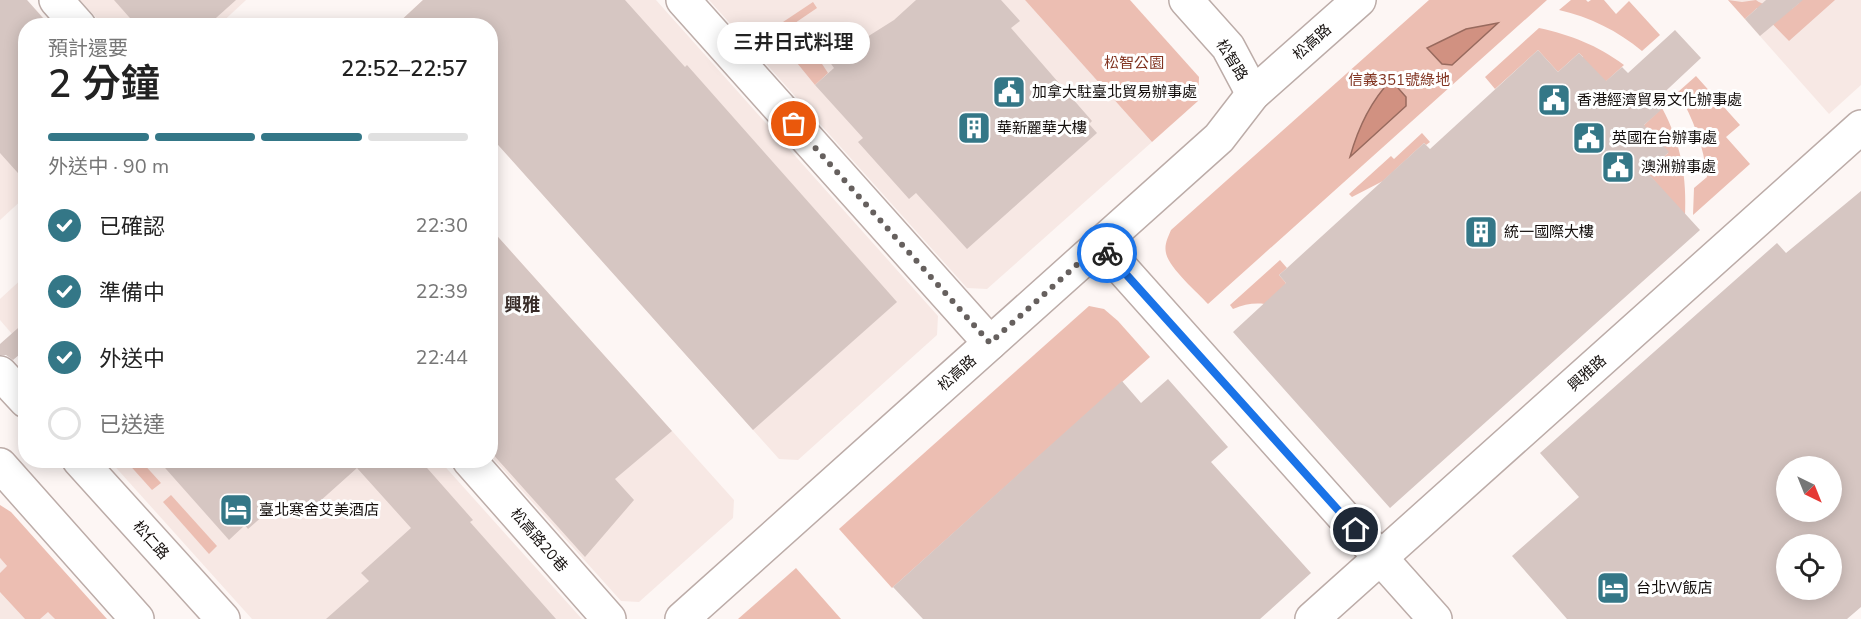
<!DOCTYPE html>
<html lang="zh-TW">
<head>
<meta charset="utf-8">
<style>
  :root { --surface:#fff; --page:#f2f2f2; --text:#222; --muted:#767676; --line:#e0e0e0; --accent:#347787 }
  body { margin:0; font-family:"Nunito Sans","Noto Sans TC",sans-serif; background:var(--page); color:var(--text); height:100vh; display:flex; flex-direction:column; font-size:22px; white-space:nowrap }
  * { box-sizing:border-box; margin:0 }
  p { font-size:20px; color:var(--muted) }
  .icon { flex:none; width:33px; height:33px; fill:none; stroke:currentColor; stroke-width:2; stroke-linecap:round; stroke-linejoin:round }
  .map { position:relative; flex:1; overflow:hidden }
  .panel { position:absolute; left:18px; top:18px; width:480px; height:450px; display:flex; flex-direction:column; background:var(--surface); border-radius:24px; box-shadow:0 3px 15px #0003 }
  .panel>* { flex:none }
  .needle { width:39px; rotate:137deg }
  .fabs { position:absolute; left:1776px; top:456px; display:grid; gap:12px }
  .fabs a { display:grid; place-items:center; width:66px; height:66px; border-radius:50%; background:var(--surface); box-shadow:0 3px 15px #0003; font-size:30px }
  .pin { position:absolute; display:grid; place-items:center; width:51px; height:51px; color:#fff; margin:-26px; border:3px solid #fff; border-radius:50%; box-shadow:0 2px 6px #0007 }
  .courier { position:absolute; display:grid; place-items:center; width:60px; height:60px; margin:-30px; border:4px solid #1a73e8; border-radius:50%; background:#fff; color:#222; box-shadow:0 2px 8px #0007 }
  .bubble { position:absolute; height:42px; border-radius:21px; background:var(--surface); box-shadow:0 3px 15px #0003; font-size:20px; font-weight:600; line-height:42px; text-align:center }
  .overview em { font-style:normal; font-weight:600 }
  .overview div { display:flex; flex-direction:column-reverse }
  .overview { display:flex; align-items:center; justify-content:space-between; height:102px; padding:0 30px }
  h1 { font-size:39px; font-weight:600; line-height:45px }
  .bar { display:grid; grid-template-columns:repeat(4,1fr); gap:9px 6px; align-content:center; height:72px; padding:0 30px }
  .bar i { height:8px; border-radius:4px; background:var(--line) }
  .bar .active { background:var(--accent) }
  .bar p { grid-column:span 4 }
  ol { padding:0 30px; list-style:none }
  li { display:flex; align-items:center; gap:18px; height:66px }
  li p { margin-inline-start:auto }
  li .icon { padding:6px; border-radius:50%; background:var(--accent); color:#fff; stroke-width:4 }
  li:last-child { color:var(--muted) }
  li i { width:33px; height:33px; border:3px solid var(--line); border-radius:50% }
  .map>svg:first-child { display:block }
  .built { fill:#f7e8e4 }
  .green { fill:#ecbeb2 }
  .water { fill:#d19181; stroke:#986a5e; stroke-width:1.5 }
  .building { fill:#d6c6c2; fill-rule:evenodd }
  .lines { fill:none; stroke-linecap:round; stroke-linejoin:round }
  .minor-casing { stroke:#bcaca8; stroke-width:36 }
  .minor { stroke:#fff; stroke-width:33 }
  .done { stroke:#66605e; stroke-width:6; stroke-dasharray:0 10.8 }
  .route { stroke:#1a73e8; stroke-width:8 }
  .labels { text-anchor:middle; dominant-baseline:central; stroke-width:6; stroke-linejoin:round; paint-order:stroke }
  .street-label { font-size:15px; fill:#140f0d; stroke:#fff }
  .park-label { font-size:15px; fill:#813421; stroke:#fff }
  .poi-label { font-size:15px; fill:#140f0d; stroke:#fff; text-anchor:start }
  .quarter-label { font-size:18px; font-weight:bold; fill:#392d29; stroke:#fff }
</style>
</head>
<body>
<div class="map">
<svg width="1861" height="619" viewBox="0 0 1861 619">
  <rect width="100%" height="100%" fill="#fdf6f4"/>
  <g class="built">
    <path d="M0,0H27L50,25L26,26L25,197L0,220Z"/>
    <path d="M80,0H246L218,26L103,25Z"/>
    <path d="M423,0H656L938,316L937,335L798,460L779,459L491,136L490,26H395Z"/>
    <path d="M709,0H1025L1152,142L987,289L967,288Z"/>
    <path d="M1728,0H1861V85L1829,114Z"/>
    <path d="M490,228L734,500L733,518L639,602L621,601L491,456Z"/>
    <path d="M25,276V349L0,320V299Z"/>
    <path d="M110,461H440L582,619H252Z"/>
    <path d="M0,558L7,566L55,619H0Z"/>
  </g>
  <g class="green">
    <path d="M1025,0H1130L1199,77L1198,101L1152,142Z"/>
    <path d="M1429,0H1547L1208,304C1197,292 1169,268 1166,253C1164,245 1168,237 1171,230Z"/>
    <path d="M1571,0H1586L1588,2L1591,0H1604L1616,14L1629,1L1660,35L1642,51C1618,31 1590,17 1559,10Z"/>
    <path d="M1728,0L1742,2L1756,0C1765,7 1780,8 1792,9L1799,3L1798,0H1835L1789,41L1757,8L1745,19Z"/>
    <path d="M813,2L817,8L795,23L828,73L815,85L784,47L774,28Z"/>
    <path d="M1539,28C1571,35 1597,45 1624,65L1602,85L1579,61L1583,57L1579,53L1558,72L1538,50L1495,89L1485,77Z"/>
    <path d="M1696,76L1740,125L1726,137L1750,164L1693,215L1694,188L1707,177C1704,146 1693,119 1678,92Z"/>
    <path d="M1662,108C1681,143 1687,177 1685,217L1647,172L1668,153L1641,128Z"/>
    <path d="M1422,133L1430,142L1426,145L1424,143L1383,181L1352,197L1349,194L1391,156L1394,159Z"/>
    <path d="M1280,260L1287,268L1279,275L1286,283L1275,306C1259,302 1248,303 1233,309L1230,305Z"/>
    <path d="M1089,306L1104,309L1118,321L1150,357L892,588L839,529Z"/>
    <path d="M126,461H141L161,483L152,490Z"/>
    <path d="M171,495L217,546L209,554L163,502Z"/>
    <path d="M0,505L11,512L107,619H55L48,612L40,619H25L0,592V573L7,566L0,558Z"/>
    <path d="M796,568L841,619H738Z"/>
  </g>
  <g class="water">
    <path d="M1498,23L1452,65L1442,64L1427,48L1466,29Z"/>
    <path d="M1391,80L1406,97V106L1350,157C1358,128 1371,101 1391,80Z"/>
  </g>
  <g class="building">
    <path d="M0,0H27L50,26H26V182L0,153Z"/>
    <path d="M114,0H236L207,26H137Z"/>
    <path d="M423,0H625L685,67L687,65L897,302L753,430L490,136V26H395Z"/>
    <path d="M916,0H1001L1020,21L1011,28L1092,121L1089,124L1097,133L967,249L916,193L909,199L858,142L863,138L815,85L834,68L829,61L894,20Z"/>
    <path d="M1766,0H1803L1760,36L1745,19Z"/>
    <path d="M1675,30L1701,58L1654,102L1661,110L1644,125L1669,152L1647,172L1700,230L1390,508L1233,332L1286,283L1279,275L1287,268L1424,143L1430,149L1538,50L1558,72L1579,53L1606,81L1622,67L1628,73Z"/>
    <path d="M1861,191V607L1847,619H1567L1512,556L1579,497L1540,453L1777,243L1786,253ZM1786,466H1832V512H1786ZM1786,544H1832V590H1786Z"/>
    <path d="M490,228L672,431L615,479L634,500L585,557L490,451Z"/>
    <path d="M26,321V349L13,360L6,355H0V344Z"/>
    <path d="M1168,379L1228,447L1211,462L1311,573L1260,619H923L893,587L1122,381L1141,403Z"/>
    <path d="M158,460H420L473,520L470,522L556,619H326L369,581L361,573L411,528L357,468L299,520L281,500L248,529L245,525L229,540Z"/>
  </g>
  <g class="lines">
    <g class="minor-casing">
      <g id="minor">
        <path d="M56,0L79,26"/>
        <path d="M683,0L990,343"/>
        <path d="M1186,0L1228,47L1253,94"/>
        <path d="M1100,244L1435,619"/>
        <path d="M0,373L26,401"/>
        <path d="M79,460L223,619"/>
        <path d="M469,460L609,619"/>
        <path d="M0,465L137,619"/>
        <path d="M682,619L1219,138L1253,94L1359,0"/>
        <path d="M1312,619L1861,127"/>
      </g>
    </g>
    <use href="#minor" class="minor"/>
  </g>
  <g class="lines">
    <path class="done" d="M794,124L990,343L1100,244L1107,253"/>
    <path class="route" d="M1107,253L1356,530"/>
  </g>
  <defs>
    <g id="civic-square" transform="scale(1.725)"><rect x="-9" y="-9" width="18" height="18" rx="4" fill="#347787" stroke="#fff"/><path d="M-.6-6.5H3V-4.5H.6V-3L4-1V1h2V6H-6V1h2V-1L-.6-3ZM-1.2 2.5V6h2.4V2.5Z" fill="#fff"/></g>
    <g id="building-square" transform="scale(1.725)"><rect x="-9" y="-9" width="18" height="18" rx="4" fill="#347787" stroke="#fff"/><path d="M-4-6H4V6H1V3H-1V6H-4ZM-2.5-4.3h1.7v1.8h-1.7ZM.8-4.3h1.7v1.8H.8ZM-2.5-1h1.7V.8h-1.7ZM.8-1h1.7V.8H.8Z" fill="#fff"/></g>
    <g id="hotel-square" transform="scale(1.725)"><rect x="-9" y="-9" width="18" height="18" rx="4" fill="#347787" stroke="#fff"/><path d="M-6-4.5h1.5V1H6V5H4.5V3h-9V5H-6ZM-4 0a1.8 1.8 0 1 1 3.6 0ZM.5 0V-2.5h3Q6-2.5 6 0Z" fill="#fff"/></g>
  </defs>
  <g fill-rule="evenodd">
    <use href="#civic-square" x="1009" y="92"/>
    <use href="#civic-square" x="1554" y="100"/>
    <use href="#building-square" x="974" y="128"/>
    <use href="#civic-square" x="1589" y="138"/>
    <use href="#civic-square" x="1618" y="167"/>
    <use href="#building-square" x="1481" y="232"/>
    <use href="#hotel-square" x="236" y="510"/>
    <use href="#hotel-square" x="1613" y="588"/>
  </g>
  <g class="labels">
    <g class="street-label">
      <text transform="translate(1312 42) rotate(-42)">松高路</text>
      <text transform="translate(1232 60) rotate(58)">松智路</text>
      <text transform="translate(957 373) rotate(-42)">松高路</text>
      <text transform="translate(1587 373) rotate(-42)">興雅路</text>
      <text transform="translate(151 540) rotate(48)">松仁路</text>
      <text transform="translate(539 540) rotate(49)">松高路20巷</text>
    </g>
    <g class="park-label">
      <text x="1134" y="63">松智公園</text>
      <text x="1399" y="80">信義351號綠地</text>
    </g>
    <g class="poi-label">
      <text x="1032" y="92">加拿大駐臺北貿易辦事處</text>
      <text x="1577" y="100">香港經濟貿易文化辦事處</text>
      <text x="997" y="128">華新麗華大樓</text>
      <text x="1612" y="138">英國在台辦事處</text>
      <text x="1641" y="167">澳洲辦事處</text>
      <text x="1504" y="232">統一國際大樓</text>
      <text x="259" y="510">臺北寒舍艾美酒店</text>
      <text x="1636" y="588">台北W飯店</text>
    </g>
    <g class="quarter-label">
      <text x="522" y="305">興雅</text>
    </g>
  </g>
</svg>
<div class="fabs">
<a><svg class="needle" viewBox="-14 -14 28 28"><path d="M0-13l5 13h-10z" fill="#e53935"/><path d="M0 13l5-13h-10z" fill="#767676"/></svg></a>
<a><svg class="icon" aria-label="locate" viewBox="0 0 24 24"><circle cx="12" cy="12" r="6"/><path d="M12 2v4M12 18v4M2 12h4M18 12h4"/></svg></a>
</div>
<div class="pin" style="left:794px;top:124px;background:#ea580c"><svg class="icon" aria-label="bag" viewBox="0 0 24 24"><path d="M5 8h14l-1 12H6zM9 8a3 3 0 0 1 6 0"/></svg></div>
<div class="pin" style="left:1356px;top:530px;background:#1f2937"><svg class="icon" aria-label="home" viewBox="0 0 24 24"><path d="M3 11l9-7 9 7M6 9v11h12V9"/></svg></div>
<div class="courier" style="left:1107px;top:253px"><svg class="icon" aria-label="bike" viewBox="0 0 24 24"><circle cx="6" cy="16" r="4"/><circle cx="18" cy="16" r="4"/><path d="M6 16l4-8h5l3 8M10 8l3 8H6M13 5h3"/></svg></div>
<div class="bubble" style="left:717px;top:22px;width:153px">三井日式料理</div>
<section class="panel">
<div class="overview"><div><h1>2 分鐘</h1><p>預計還要</p></div><em>22:52–22:57</em></div>
<div class="bar"><i class="active"></i><i class="active"></i><i class="active"></i><i></i><p>外送中 · 90 m</p></div>
<ol>
<li><svg class="icon" aria-label="check" viewBox="0 0 24 24"><path d="M5 12l5 5 9-10"/></svg>已確認<p>22:30</p></li>
<li><svg class="icon" aria-label="check" viewBox="0 0 24 24"><path d="M5 12l5 5 9-10"/></svg>準備中<p>22:39</p></li>
<li><svg class="icon" aria-label="check" viewBox="0 0 24 24"><path d="M5 12l5 5 9-10"/></svg>外送中<p>22:44</p></li>
<li><i></i>已送達</li>
</ol>
</section>
</div>
</body>
</html>
